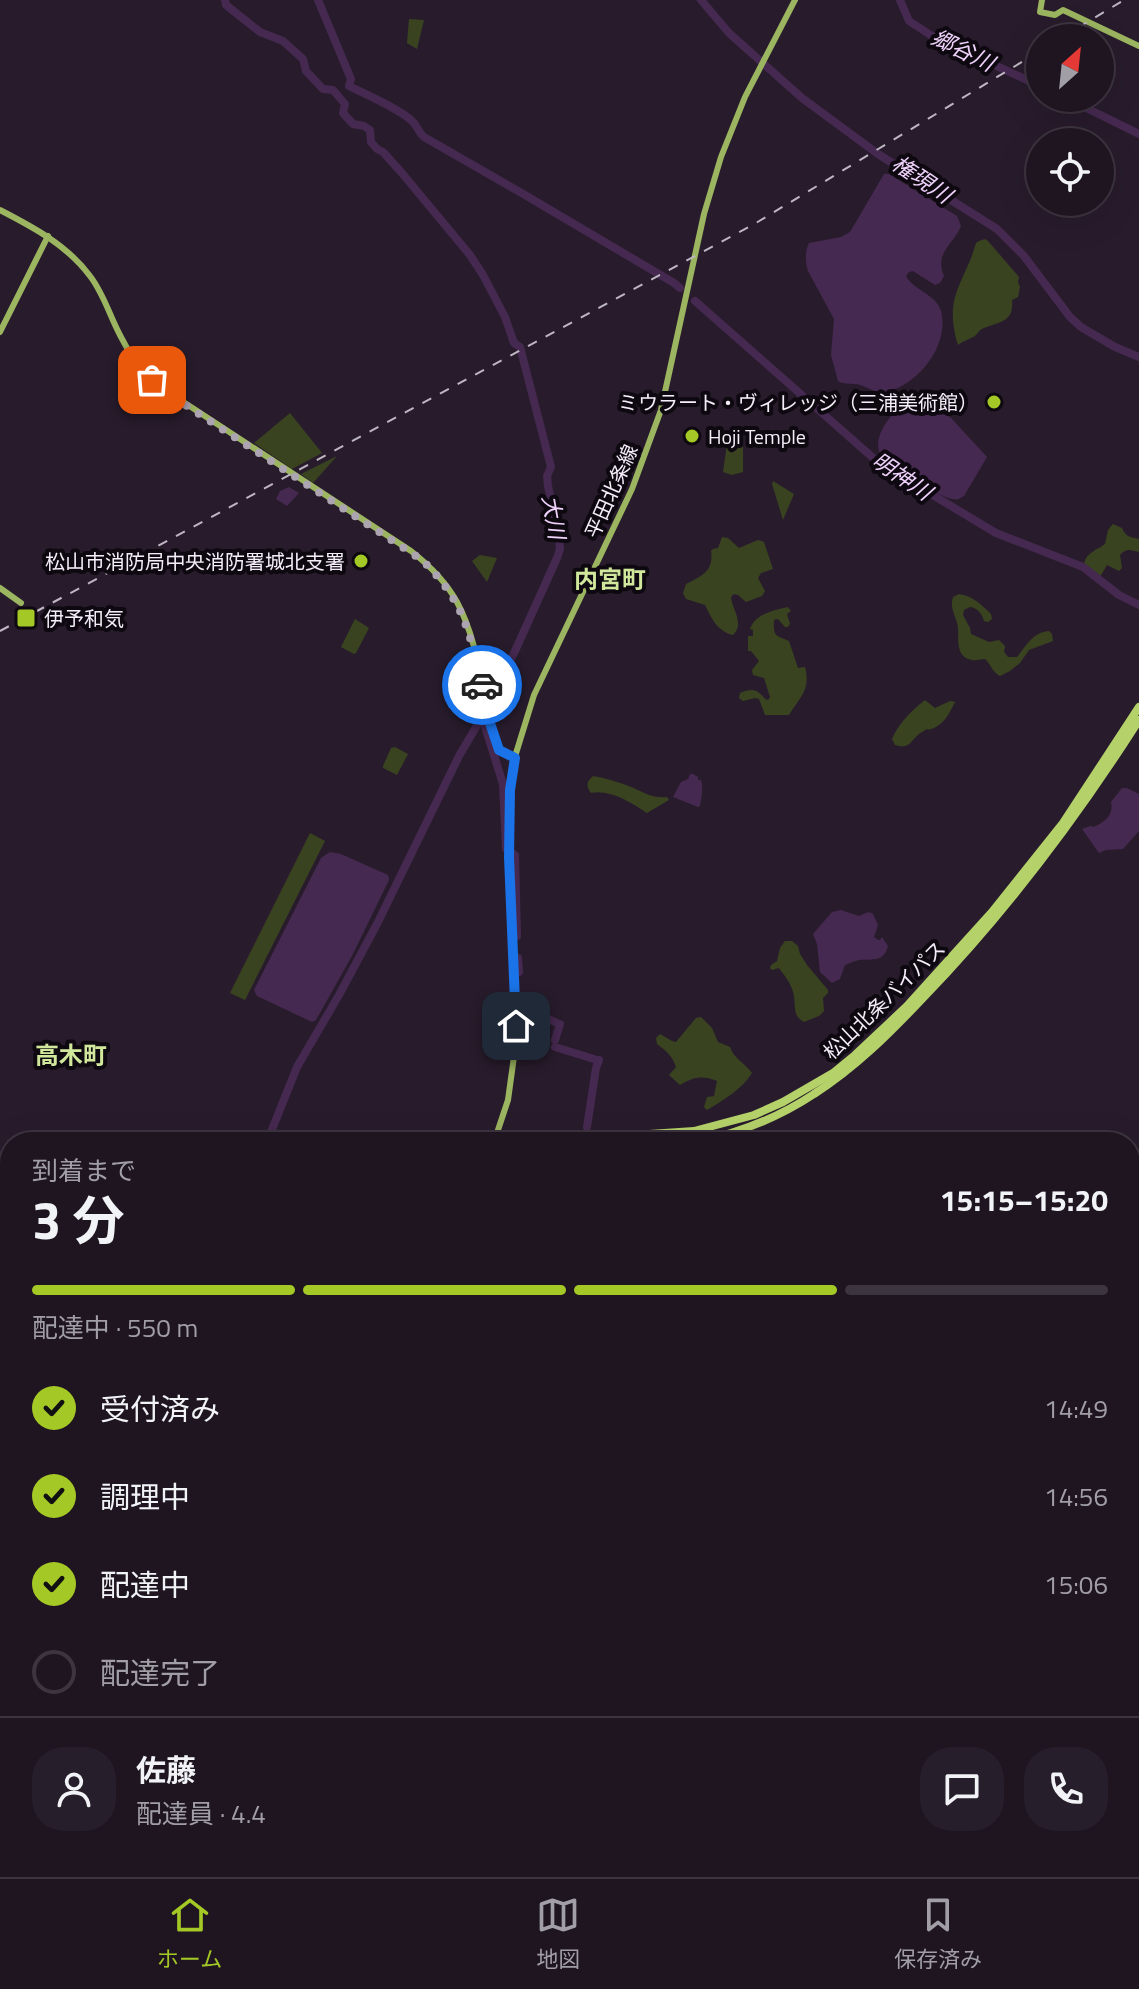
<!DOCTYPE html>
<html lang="ja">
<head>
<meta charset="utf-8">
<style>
  :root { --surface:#1e1521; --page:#261e2a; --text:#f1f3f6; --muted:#a19fa5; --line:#3c343f; --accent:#a4c825 }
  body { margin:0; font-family:"Titillium Web","Noto Sans JP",sans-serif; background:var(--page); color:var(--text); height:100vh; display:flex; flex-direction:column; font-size:30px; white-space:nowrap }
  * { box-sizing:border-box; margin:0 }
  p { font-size:26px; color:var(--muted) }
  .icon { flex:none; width:44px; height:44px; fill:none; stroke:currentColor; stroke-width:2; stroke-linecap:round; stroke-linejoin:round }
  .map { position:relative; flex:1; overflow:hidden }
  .sheet { position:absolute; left:0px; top:1132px; width:1140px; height:746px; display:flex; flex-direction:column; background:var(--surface); border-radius:32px 32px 0 0; box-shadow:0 8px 32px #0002,0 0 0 2px var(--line) }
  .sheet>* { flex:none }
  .needle { width:52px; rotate:27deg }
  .controls { position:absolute; left:1026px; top:24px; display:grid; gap:16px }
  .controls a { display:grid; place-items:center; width:88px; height:88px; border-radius:50%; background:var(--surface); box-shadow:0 8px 32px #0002,0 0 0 2px var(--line); font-size:40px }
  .pin { position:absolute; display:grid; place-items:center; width:68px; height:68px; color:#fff; margin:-34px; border-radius:16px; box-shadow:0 4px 12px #0006 }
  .courier { position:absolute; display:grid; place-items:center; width:80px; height:80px; margin:-40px; border:6px solid #1a73e8; border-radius:50%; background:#fff; color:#222; box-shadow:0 2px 10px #0007 }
  .overview em { font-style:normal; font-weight:700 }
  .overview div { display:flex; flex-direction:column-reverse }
  .overview { display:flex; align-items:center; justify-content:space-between; height:136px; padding:0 32px }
  h1 { font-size:52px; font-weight:700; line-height:60px }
  .bar { display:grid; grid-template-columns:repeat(4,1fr); gap:12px 8px; align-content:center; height:96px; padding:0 32px }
  .bar i { height:10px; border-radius:6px; background:var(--line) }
  .bar .current { background:var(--accent) }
  .bar p { grid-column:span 4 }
  .line { display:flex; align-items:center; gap:20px; padding:0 32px; border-top:2px solid var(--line) }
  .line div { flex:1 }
  .round { display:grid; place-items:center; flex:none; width:84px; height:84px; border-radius:32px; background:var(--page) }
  ol { padding:0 32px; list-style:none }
  li { display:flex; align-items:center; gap:24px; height:88px }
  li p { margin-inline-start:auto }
  li .icon { padding:8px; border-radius:50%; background:var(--accent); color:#111; stroke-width:4 }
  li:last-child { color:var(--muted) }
  li i { width:44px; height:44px; border:4px solid var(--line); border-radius:50% }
  .tab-bar { display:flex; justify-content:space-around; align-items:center; height:112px; border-top:2px solid var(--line); background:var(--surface); font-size:22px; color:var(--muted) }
  .tab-bar a { display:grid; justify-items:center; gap:4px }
  .tab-bar .current { color:var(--accent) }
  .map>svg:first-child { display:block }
  .green { fill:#394320 }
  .water { fill:#462950 }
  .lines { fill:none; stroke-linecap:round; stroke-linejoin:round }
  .river { stroke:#462950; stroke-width:8 }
  .major { stroke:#9cb560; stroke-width:6 }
  .highway { stroke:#b5d26a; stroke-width:8 }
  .rail { stroke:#bfb6c3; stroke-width:2; stroke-dasharray:10 10; stroke-linecap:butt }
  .done { stroke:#ada4b1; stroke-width:8; stroke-dasharray:0 14.4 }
  .route { stroke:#1a73e8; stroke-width:10 }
  .poi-dot { fill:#a4c825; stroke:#0e0910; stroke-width:3 }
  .labels { text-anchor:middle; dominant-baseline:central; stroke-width:8; stroke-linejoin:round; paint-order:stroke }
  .poi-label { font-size:20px; fill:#f5edf9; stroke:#0e0910; text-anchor:end }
  .street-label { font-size:20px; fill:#f5edf9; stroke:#0e0910 }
  .water-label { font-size:22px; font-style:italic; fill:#efd2fb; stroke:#0e0910 }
  .quarter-label { font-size:24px; font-weight:bold; fill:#d0e79c; stroke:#0e0910 }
</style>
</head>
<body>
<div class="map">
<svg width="1139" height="1877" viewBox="0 0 1139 1877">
  <rect width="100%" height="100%" fill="#281c2c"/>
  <g class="green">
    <path d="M409,19L424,20L417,49L407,43Z"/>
    <path d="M985,239L988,241L1019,277L1018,282L1020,287L1018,297L1012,300C1014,322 1001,321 984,328C980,329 978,333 975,336C970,339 963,341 958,345C943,296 964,285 976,243L979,241Z"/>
    <path d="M290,413L322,453L292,469L254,443Z"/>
    <path d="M727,444L743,446V472L732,475L723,472Z"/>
    <path d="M337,456L313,483L301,474Z"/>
    <path d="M773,481L794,494L783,520L772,484Z"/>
    <path d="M1113,524L1122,528C1126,537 1130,537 1139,539V552C1131,551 1128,547 1120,555L1122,568L1119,571L1107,565L1100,577L1084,565C1085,553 1097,550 1105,544L1108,530Z"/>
    <path d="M722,537L728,538L739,548L758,540L764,542L773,569L761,573L758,578L765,591L762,596L746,602L738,595L734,594L731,597C732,609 745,624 733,635C717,631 712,619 705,605L686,599L683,593L686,584C702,576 714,571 711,551L713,549L718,548Z"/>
    <path d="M480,555L497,558L487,582L472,561Z"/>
    <path d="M959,594C972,596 981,604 991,614L992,619L988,622L984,621C982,614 978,608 970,607L964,610L963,615L970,628L971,634L989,642L999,640L1005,646L1004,652L1008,657H1017C1026,646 1033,632 1049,631L1052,634L1053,641L1029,650L1020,663L1010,671L1000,676C992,672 991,664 985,659C980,659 976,661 972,660C955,657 959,639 958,628C957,616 949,610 953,597Z"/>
    <path d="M788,607L791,611L787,614L790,624L788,627H785L778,619L774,620C773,637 776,635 789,641L798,668L805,667C811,690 800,697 789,715H765L759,699L755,698L743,701L739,698L740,693C752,688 757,689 765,699L768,700L770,697L764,678L753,675L752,670L759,661L751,651H748V636H753V630L750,629C755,614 774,610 788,607Z"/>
    <path d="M355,619L369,628L356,653L354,654L341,647Z"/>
    <path d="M925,700L935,708L950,701L955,702C950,712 945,723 934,728C924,732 931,726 922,732C910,739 912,750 895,745L892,739C898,724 912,710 925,700Z"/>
    <path d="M395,747L408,754L397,775L383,768V766L391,748Z"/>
    <path d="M593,776C605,778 619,782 631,787C644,792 652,799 667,797L669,800L647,813C632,803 610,789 591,793C586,786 586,782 593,776Z"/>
    <path d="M310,833L325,841L245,1000L230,993Z"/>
    <path d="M785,941H792L798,946L800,954L807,965L828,990V993L823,998L824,1011L819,1016L804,1022C791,1015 797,1005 793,992C791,983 784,975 779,968L772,970L770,968L771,965L777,961L780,948Z"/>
    <path d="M701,1017L712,1028L718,1042L730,1047C734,1059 745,1063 752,1073C742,1089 724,1100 707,1110L704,1107L707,1097L714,1096L717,1081C703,1075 693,1077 680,1085L669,1075L676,1067C672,1055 666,1051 657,1044L656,1038L660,1034L672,1041L676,1042L696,1018Z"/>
    <path d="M1130,1390L1139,1394V1440L1130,1439Z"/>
    <path d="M1130,1756L1139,1763V1803L1130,1791Z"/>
    <path d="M1024,1868H1065L1069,1877H1001L1010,1871L1016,1873Z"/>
  </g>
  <g class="water">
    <path d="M884,174H889L957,216L961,226C954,244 934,252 944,276L940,283L935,285L913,271L909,272L906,276C913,290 936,294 941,311C950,344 919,385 886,392C875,394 867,386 856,384C848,383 845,385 838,381L831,355L834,319L808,271C805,263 805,250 809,243L841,237L850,232Z"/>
    <path d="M895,412L946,415L951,418L987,457L964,496C958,499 959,500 952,499C936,495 885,468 879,451C875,437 886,421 895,412Z"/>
    <path d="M289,487L299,493L287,506L276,499L280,491Z"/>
    <path d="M690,774H693L698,777V780H701C704,790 701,796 700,806L698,807L673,797L681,782L688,779Z"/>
    <path d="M1122,788H1127L1139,794V831L1123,849L1106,850L1099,853L1082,829L1090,826L1094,827C1104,822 1114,816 1111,802Z"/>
    <path d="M330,852L341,854L388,875L389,880L352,956L316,1020L312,1022L257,996L254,990L321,858Z"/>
    <path d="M841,910L859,916L869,912L873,914L878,925L874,937L878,940H880L882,937L888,946C884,962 873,959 859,960C855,961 848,964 845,965L840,979L832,983L820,972L817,944L813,934L832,912Z"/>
    <path d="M0,1587L10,1593V1689L0,1714Z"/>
    <path d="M732,1868H771L773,1877H724Z"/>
  </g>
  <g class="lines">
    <g class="river">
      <path d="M225,0L226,5L260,32L283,41L303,59L306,71L323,89L333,90L345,104L343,113L353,124L364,126L370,130L371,142L377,149L383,152L401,172L470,255L483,275L505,317L514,343L520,347L551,467L547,476L548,486L559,538L560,549L557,558L515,651L482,717L459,756L377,924L339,995L297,1067L267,1142"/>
      <path d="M318,0L351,79L349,86C365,94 402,110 413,122C418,127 418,132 424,137L525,195L674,283L680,288"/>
      <path d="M701,0L729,33L802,98L878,154L997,229L1024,256L1070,317L1081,327L1115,347L1139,357"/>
      <path d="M900,0L909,21L932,36L1040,86"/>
      <path d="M1066,98L1139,134"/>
      <path d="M695,301L888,471L936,497L996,533L1083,567L1119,595L1139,605"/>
      <path d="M482,717L503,784L506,849L515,855L517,936"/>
      <path d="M518,958L519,972"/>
      <path d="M522,1006L557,1023"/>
      <path d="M555,1040L560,1024"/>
      <path d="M555,1047L594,1059"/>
      <path d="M587,1127L596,1068L599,1060"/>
      <path d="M0,1520L10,1499"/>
      <path d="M0,1851L10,1855"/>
      <path d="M35,1868L52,1877"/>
    </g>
    <g class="major">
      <path d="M1042,0L1040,12L1055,15L1063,10L1139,46"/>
      <path d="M0,210C33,227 67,245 90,276C104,294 110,317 121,337C130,356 143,372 159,386L411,551C429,565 446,582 457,602C479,643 482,694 495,739L499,750L515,758"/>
      <path d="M0,332L48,236"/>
      <path d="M0,588L21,603"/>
      <path d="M494,1142L508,1100L516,1042L509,857L510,790L513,763L534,695L632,489L661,410L704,214L721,157L745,97L795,0"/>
      <path d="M0,1857L10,1862"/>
      <path d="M21,1868L38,1877"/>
    </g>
    <g class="highway">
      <path d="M496,1142L519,1134L620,1136L694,1131L754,1115L783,1102L833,1073L855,1055L907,1006L992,912L1063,823L1139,707"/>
      <path d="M517,1142H530"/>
      <path d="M697,1142C739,1133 778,1118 814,1094C855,1068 890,1033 923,998C1005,913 1076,819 1139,720"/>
      <path d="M140,1877L144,1868"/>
      <path d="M147,1877L151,1868"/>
    </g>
    <g class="rail">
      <path d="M1061,38L1124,0"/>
      <path d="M0,631L756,223L1040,51"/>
    </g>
  </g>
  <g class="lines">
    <path class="done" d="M152,380L184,404L422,560C464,601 469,631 482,685"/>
    <path class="route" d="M482,685L490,723L499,750L515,758L510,790L509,857L516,1026"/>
  </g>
  <g class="poi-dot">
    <circle cx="994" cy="402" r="8"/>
    <circle cx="692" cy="436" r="8"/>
    <circle cx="361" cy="561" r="8"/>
    <rect x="16" y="608" width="20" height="20" rx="4"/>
  </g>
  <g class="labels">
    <g class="poi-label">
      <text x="978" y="402">ミウラート・ヴィレッジ（三浦美術館）</text>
      <text x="708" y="436" text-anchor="start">Hoji Temple</text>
      <text x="345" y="561">松山市消防局中央消防署城北支署</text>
      <text x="44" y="618" text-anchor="start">伊予和気</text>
    </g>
    <g class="street-label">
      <text transform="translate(611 491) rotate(-66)">平田北条線</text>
      <text transform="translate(884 1000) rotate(-44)">松山北条バイパス</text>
    </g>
    <g class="water-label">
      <text transform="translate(963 50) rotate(26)">郷谷川</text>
      <text transform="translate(922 179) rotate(34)">権現川</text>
      <text transform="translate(902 476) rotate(34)">明神川</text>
      <text transform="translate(554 517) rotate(80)">大川</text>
    </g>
    <g class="quarter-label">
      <text x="610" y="579">内宮町</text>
      <text x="71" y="1055">高木町</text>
    </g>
  </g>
</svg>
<div class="controls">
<a><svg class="needle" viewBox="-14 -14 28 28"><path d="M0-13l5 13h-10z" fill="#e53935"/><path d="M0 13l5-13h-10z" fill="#a19fa5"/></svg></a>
<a><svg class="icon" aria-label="locate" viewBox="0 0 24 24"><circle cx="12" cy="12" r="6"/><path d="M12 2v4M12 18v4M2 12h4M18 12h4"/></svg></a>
</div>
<div class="pin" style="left:152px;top:380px;background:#ea580c"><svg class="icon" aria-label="bag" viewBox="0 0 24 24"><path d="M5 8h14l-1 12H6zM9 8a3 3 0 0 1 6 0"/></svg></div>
<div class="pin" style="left:516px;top:1026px;background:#1f2937"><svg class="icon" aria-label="home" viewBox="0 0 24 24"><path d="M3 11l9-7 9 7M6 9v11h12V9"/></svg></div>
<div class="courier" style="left:482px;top:685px"><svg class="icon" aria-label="car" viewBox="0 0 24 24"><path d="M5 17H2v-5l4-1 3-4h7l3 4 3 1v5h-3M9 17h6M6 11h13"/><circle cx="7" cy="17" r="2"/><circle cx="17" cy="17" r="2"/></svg></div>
<section class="sheet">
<div class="overview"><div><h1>3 分</h1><p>到着まで</p></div><em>15:15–15:20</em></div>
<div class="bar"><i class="current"></i><i class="current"></i><i class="current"></i><i></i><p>配達中 · 550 m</p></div>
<ol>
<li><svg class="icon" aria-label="check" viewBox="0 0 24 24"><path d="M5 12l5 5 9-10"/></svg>受付済み<p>14:49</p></li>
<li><svg class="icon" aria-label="check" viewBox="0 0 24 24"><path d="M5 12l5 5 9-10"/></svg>調理中<p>14:56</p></li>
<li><svg class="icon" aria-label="check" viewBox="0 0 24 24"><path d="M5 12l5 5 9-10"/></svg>配達中<p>15:06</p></li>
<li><i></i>配達完了</li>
</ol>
<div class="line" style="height:144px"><a class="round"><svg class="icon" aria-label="person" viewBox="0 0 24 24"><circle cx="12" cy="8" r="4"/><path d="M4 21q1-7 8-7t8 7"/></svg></a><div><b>佐藤</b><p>配達員 · 4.4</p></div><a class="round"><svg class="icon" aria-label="chat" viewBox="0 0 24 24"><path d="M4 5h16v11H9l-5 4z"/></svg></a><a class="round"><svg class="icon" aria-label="phone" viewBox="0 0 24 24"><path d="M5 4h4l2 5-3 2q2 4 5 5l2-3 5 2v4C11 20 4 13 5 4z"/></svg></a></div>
</section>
</div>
<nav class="tab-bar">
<a class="current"><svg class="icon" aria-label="home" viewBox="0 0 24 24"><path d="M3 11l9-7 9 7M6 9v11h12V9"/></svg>ホーム</a>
<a><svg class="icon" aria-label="map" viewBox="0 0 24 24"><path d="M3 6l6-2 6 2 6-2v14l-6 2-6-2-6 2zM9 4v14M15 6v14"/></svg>地図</a>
<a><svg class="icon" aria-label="saved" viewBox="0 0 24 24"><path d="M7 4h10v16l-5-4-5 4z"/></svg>保存済み</a>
</nav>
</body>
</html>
